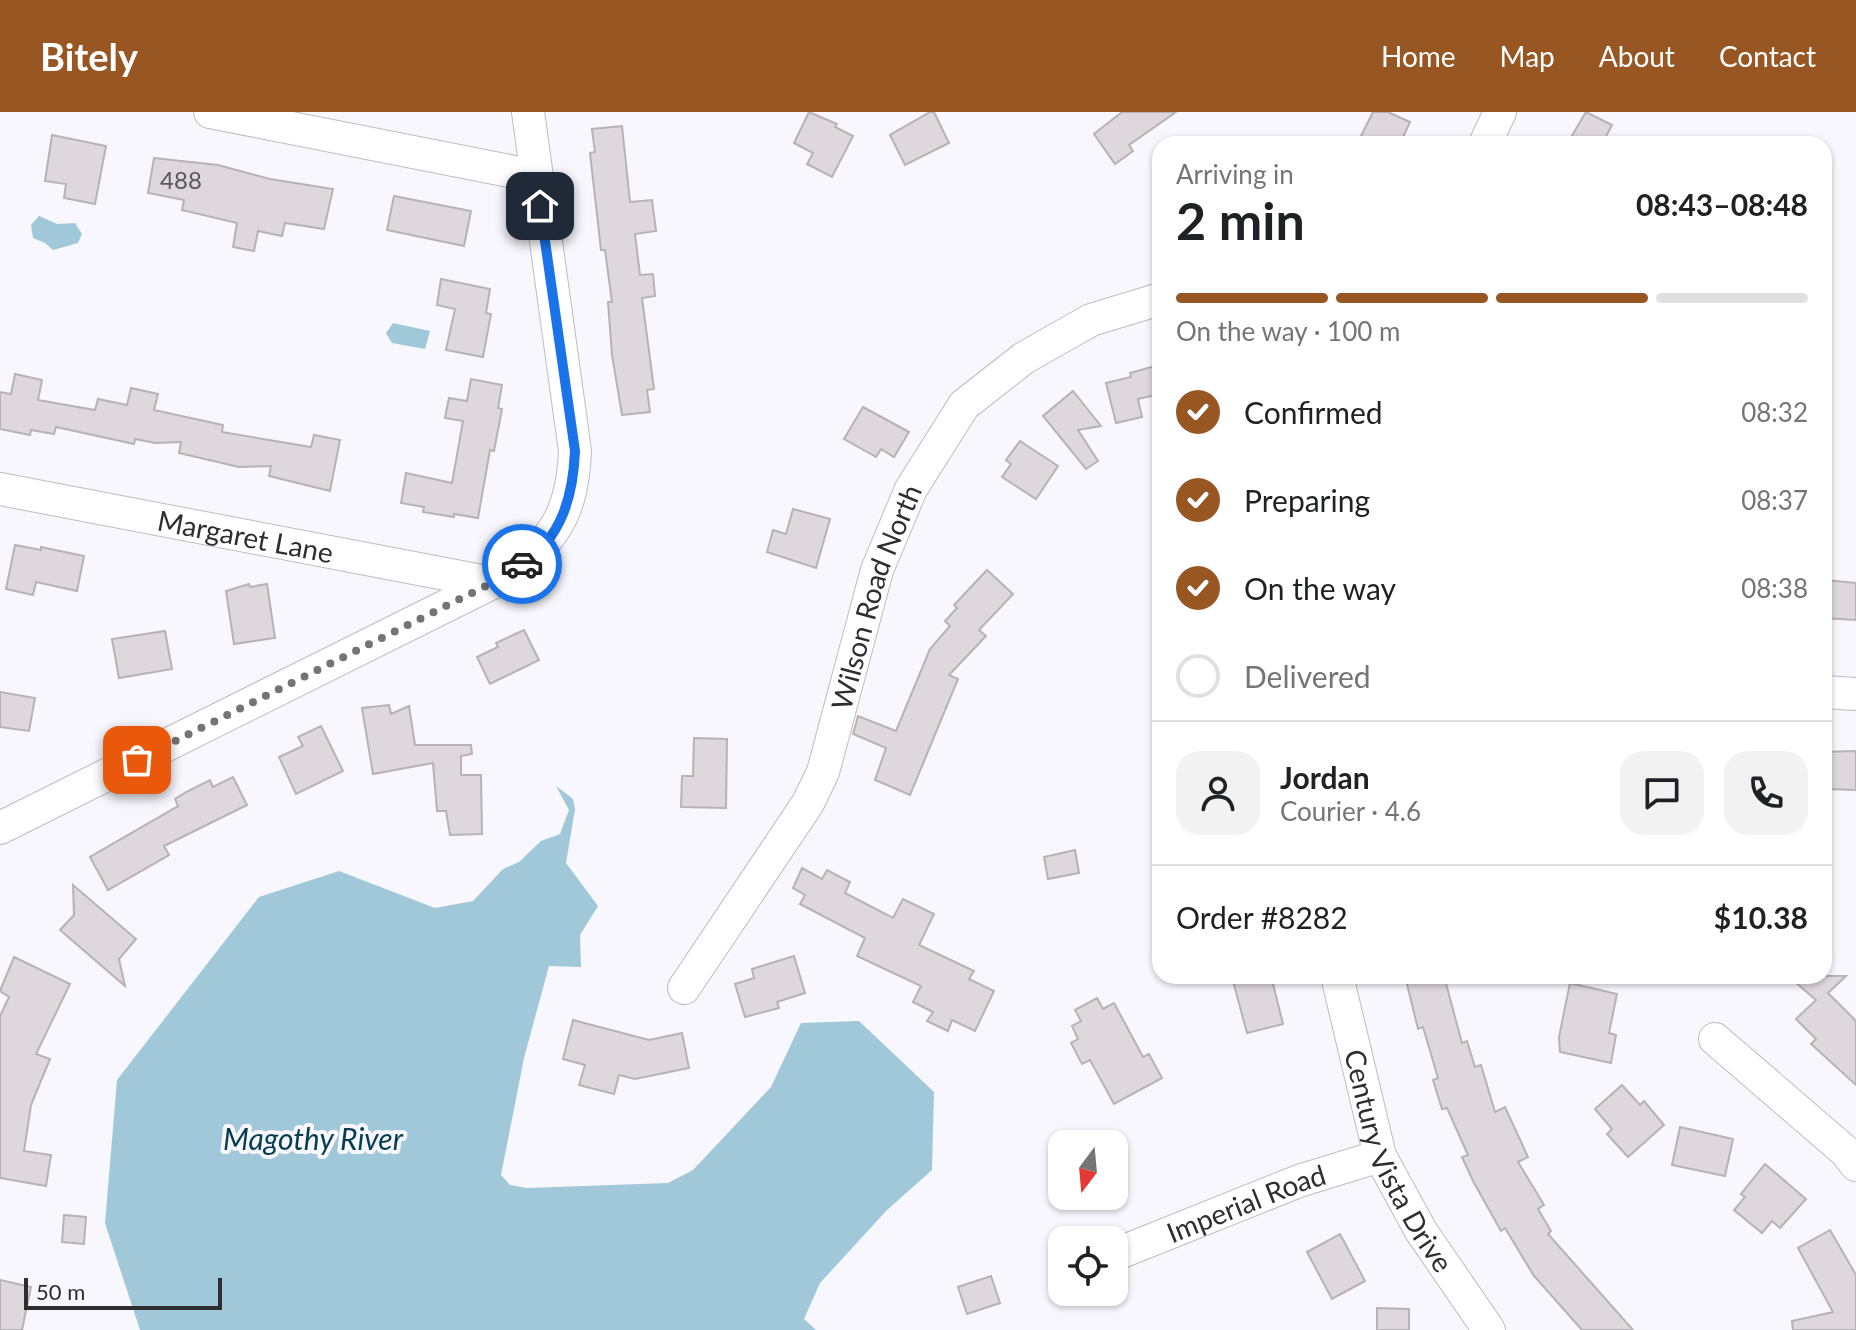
<!DOCTYPE html>
<html lang="en">
<head>
<meta charset="utf-8">
<style>
  :root { --surface:#fff; --page:#f2f2f2; --text:#202124; --muted:#757577; --line:#e0e0e0; --accent:#975622 }
  body { margin:0; font-family:Lato,sans-serif; background:var(--page); color:var(--text); height:100vh; display:flex; flex-direction:column; font-size:30px; white-space:nowrap }
  * { box-sizing:border-box; margin:0 }
  p { font-size:26px; color:var(--muted) }
  .icon { flex:none; width:44px; height:44px; fill:none; stroke:currentColor; stroke-width:2; stroke-linecap:round; stroke-linejoin:round }
  .map { position:relative; flex:1; overflow:hidden }
  .details { position:absolute; left:1152px; top:24px; width:680px; height:848px; display:flex; flex-direction:column; background:var(--surface); border-radius:24px; box-shadow:0 2px 6px #0004 }
  .details>* { flex:none }
  .needle { width:52px; rotate:196deg }
  .controls { position:absolute; left:1048px; top:1018px; display:grid; gap:16px }
  .controls a { display:grid; place-items:center; width:80px; height:80px; border-radius:16px; background:var(--surface); box-shadow:0 2px 6px #0004; font-size:40px }
  .scale { position:absolute; left:24px; bottom:20px; width:198px; box-sizing:border-box; padding-left:8px; border:4px solid #2e2e30; border-top:0; font-size:22px; line-height:28px; white-space:nowrap; color:#2e2e30; -webkit-text-stroke:6px #f7f7fd; paint-order:stroke }
  .pin { position:absolute; display:grid; place-items:center; width:68px; height:68px; color:#fff; margin:-34px; border-radius:16px; box-shadow:0 4px 12px #0006 }
  .courier { position:absolute; display:grid; place-items:center; width:80px; height:80px; margin:-40px; border:6px solid #1a73e8; border-radius:50%; background:#fff; color:#222; box-shadow:0 2px 10px #0007 }
  .head em { font-style:normal; font-weight:700 }
  .head div { display:flex; flex-direction:column-reverse }
  .head { display:flex; align-items:center; justify-content:space-between; height:136px; padding:0 24px }
  h1 { font-size:52px; font-weight:700; line-height:60px }
  .bar { display:grid; grid-template-columns:repeat(4,1fr); gap:12px 8px; align-content:center; height:96px; padding:0 24px }
  .bar i { height:10px; border-radius:6px; background:var(--line) }
  .bar .current { background:var(--accent) }
  .bar p { grid-column:span 4 }
  .line { display:flex; align-items:center; gap:20px; padding:0 24px; border-top:2px solid var(--line) }
  .line div { flex:1 }
  .round { display:grid; place-items:center; flex:none; width:84px; height:84px; border-radius:24px; background:var(--page) }
  ol { padding:0 24px; list-style:none }
  li { display:flex; align-items:center; gap:24px; height:88px }
  li p { margin-inline-start:auto }
  li .icon { padding:8px; border-radius:50%; background:var(--accent); color:#fff; stroke-width:4 }
  li:last-child { color:var(--muted) }
  li i { width:44px; height:44px; border:4px solid var(--line); border-radius:50% }
  header { display:flex; align-items:center; gap:48px; box-sizing:border-box; height:112px; padding:0 40px; background:var(--accent); color:#fff }
  header strong { font-size:38px }
  nav { display:flex; gap:44px; margin-inline-start:auto; font-size:28px }
  .map>svg:first-child { display:block }
  .water { fill:#a0c8d8 }
  .building { fill:#ded8dd; stroke:#b7b2b6; stroke-width:2 }
  .lines { fill:none; stroke-linecap:round; stroke-linejoin:round }
  .minor-casing { stroke:#bcbcc2; stroke-width:34 }
  .minor { stroke:#fff; stroke-width:32 }
  .done { stroke:#747478; stroke-width:8; stroke-dasharray:0 14.4 }
  .route { stroke:#1a73e8; stroke-width:10 }
  .labels { text-anchor:middle; dominant-baseline:central; stroke-width:8; stroke-linejoin:round; paint-order:stroke }
  .number-label { font-size:24px; fill:#5a585b }
  .street-label { font-size:28px; fill:#2e2e30; stroke:#f7f7fd }
  .water-label { font-size:30px; font-style:italic; fill:#043f51; stroke:#f7f7fd }
</style>
</head>
<body>
<header>
<strong>Bitely</strong>
<nav><a>Home</a><a>Map</a><a>About</a><a>Contact</a></nav>
</header>
<div class="map">
<svg width="1856" height="1218" viewBox="0 0 1856 1218">
  <rect width="100%" height="100%" fill="#f7f7fd"/>
  <g class="water">
    <path d="M39,104L57,112L75,111L82,122L78,131L53,138L45,131L33,126L31,113Z"/>
    <path d="M393,211L430,219L425,237L392,231L386,221Z"/>
    <path d="M556,674L573,687L575,697L566,751L598,794L580,823L581,855L549,854L524,946L501,1063L510,1073L527,1076L668,1071L693,1058L771,975L801,911L859,909L934,980L932,1058L887,1098L820,1171L804,1207L816,1218H140L105,1111L117,968L259,785L339,759L435,796L473,789L503,757L519,750L541,729L560,722L569,698Z"/>
  </g>
  <g class="building">
    <path d="M809,0L837,12L835,15L853,24L832,65L807,52L813,41L794,31Z"/>
    <path d="M930,0H934L949,31L905,53L890,23Z"/>
    <path d="M1122,0H1176L1129,33L1133,39L1115,52L1094,22Z"/>
    <path d="M1373,0H1388L1410,10L1400,32H1357Z"/>
    <path d="M1586,0L1612,13L1602,32H1567Z"/>
    <path d="M622,14L630,90L652,88L656,119L635,122L640,163L653,162L655,184L642,186L654,277L647,278L650,300L622,303L612,243L608,190H612L605,138H601L590,41L595,40L592,17Z"/>
    <path d="M52,23L106,34L95,92L64,86L66,72L45,69Z"/>
    <path d="M154,46L218,53L270,67L333,77L324,117L285,111L282,124L258,119L254,139L233,135L237,111L182,98L184,88L148,81Z"/>
    <path d="M394,84L471,99L464,134L387,118Z"/>
    <path d="M441,167L490,177L486,201L491,202L483,245L446,238L455,197L437,193Z"/>
    <path d="M1155,254L1160,282L1138,287L1142,305L1116,311L1106,271L1131,265L1130,261Z"/>
    <path d="M15,262L42,268L38,288L95,298L98,287L127,293L131,276L158,282L154,298L223,313L222,320L311,335L314,323L340,328L330,379L269,364L271,354L239,355L179,341L181,330L155,331L135,327L134,332L56,315L54,322L31,318L30,323L0,317V280L11,282Z"/>
    <path d="M471,267L502,273L498,296L502,297L494,339L490,338L478,406L454,402V405L423,400L424,395L401,391L406,361L452,371L463,309L445,306L449,286L467,289Z"/>
    <path d="M1073,279L1101,314L1078,318L1098,349L1086,357L1043,304Z"/>
    <path d="M863,295L909,320L894,345L881,337L876,345L844,327Z"/>
    <path d="M1020,329L1058,354L1036,387L1002,365L1011,352L1006,348Z"/>
    <path d="M793,397L830,407L816,456L767,440L773,418L786,422Z"/>
    <path d="M15,433L41,438V435L84,444L77,479L36,470L33,483L6,477Z"/>
    <path d="M987,458L1013,482L979,518L986,524L949,563L958,567L910,683L875,668L886,636L853,622L858,604L896,619L930,537L950,514L945,509L957,496L954,493Z"/>
    <path d="M1825,468L1856,471V508L1824,506Z"/>
    <path d="M249,472L250,475L267,472L275,526L234,532L226,479Z"/>
    <path d="M524,518L539,548L490,572L477,545L498,535L496,531Z"/>
    <path d="M165,519L172,557L119,566L112,527Z"/>
    <path d="M0,580L35,586L29,619L0,615Z"/>
    <path d="M389,593L391,602L409,594L415,633H471L472,642L461,644V663H481L482,722L450,723L446,699H437L433,651L373,662L362,596Z"/>
    <path d="M321,614L343,659L296,682L279,645L303,634L298,625Z"/>
    <path d="M694,626L727,627L726,696L681,695L682,664H693Z"/>
    <path d="M1856,639V678L1824,677V640Z"/>
    <path d="M233,665L247,693L164,734L169,743L108,778L90,745L178,694L175,687L186,680L210,668L213,675Z"/>
    <path d="M1075,738L1079,761L1048,767L1044,745Z"/>
    <path d="M802,756L822,767L827,758L850,770L845,781L893,806L903,787L934,802L919,833L974,859L969,867L994,879L975,919L952,908L948,919L927,909L933,900L913,890L921,874L857,844L865,826L800,792L805,783L793,776Z"/>
    <path d="M73,773L136,827L119,847L125,874L60,818L74,803Z"/>
    <path d="M794,844L805,881L777,890L779,896L745,905L735,872L754,866L752,857Z"/>
    <path d="M14,845L70,872L36,942L50,947L31,993L24,1039L51,1043L46,1074L0,1066V904L9,885L0,879Z"/>
    <path d="M1252,864H1271L1283,912L1247,921L1233,869Z"/>
    <path d="M1405,864H1444L1462,931L1467,929L1475,955L1481,953L1495,1000L1505,995L1528,1045L1518,1050L1544,1093L1538,1097L1551,1119L1548,1122L1633,1218H1582L1534,1164L1505,1116L1501,1119L1473,1069L1462,1045L1468,1043L1447,996L1442,997L1433,968L1438,966L1423,915L1418,917Z"/>
    <path d="M1788,864H1846L1828,881L1856,909V973L1811,932L1816,927L1796,907L1816,888Z"/>
    <path d="M1570,871L1617,882L1609,921L1616,923L1611,951L1560,940L1559,925Z"/>
    <path d="M1097,886L1103,897L1114,891L1143,945L1149,942L1162,966L1114,992L1090,948L1082,952L1071,931L1078,927L1072,914L1081,909L1075,898Z"/>
    <path d="M573,908L649,928L682,921L689,956L635,967L619,963L614,982L579,973L585,953L563,947Z"/>
    <path d="M1622,973L1640,993L1644,989L1664,1013L1628,1045L1607,1022L1612,1017L1595,997Z"/>
    <path d="M1680,1015L1733,1027L1725,1064L1672,1053Z"/>
    <path d="M1765,1052L1806,1087L1780,1116L1772,1109L1762,1121L1734,1098L1745,1085L1741,1082Z"/>
    <path d="M64,1103L86,1105L84,1132L62,1130Z"/>
    <path d="M1830,1118L1856,1163V1218H1793L1792,1209L1833,1200L1798,1136Z"/>
    <path d="M1340,1122L1365,1169L1332,1187L1307,1140Z"/>
    <path d="M991,1164L1000,1191L967,1202L958,1175Z"/>
    <path d="M0,1168L31,1175L22,1218H0Z"/>
    <path d="M1377,1196L1409,1197V1218H1377Z"/>
  </g>
  <g class="lines">
    <g class="minor-casing">
      <g id="minor">
        <path d="M210,0L535,64"/>
        <path d="M1485,32L1500,0"/>
        <path id="s1" d="M0,377L492,471"/>
        <path d="M1824,580L1856,582"/>
        <path d="M0,716L492,471C549,434 572,410 575,339L528,0"/>
        <path id="s2" d="M1337,864L1380,1044L1421,1119L1489,1218"/>
        <path id="s3" d="M684,876L808,691L823,660L877,458L911,377L964,293L1024,246L1091,208L1160,187"/>
        <path d="M1715,927L1846,1040L1856,1053"/>
        <path id="s4" d="M1114,1143L1299,1069L1380,1044"/>
      </g>
    </g>
    <use href="#minor" class="minor"/>
  </g>
  <g class="lines">
    <path class="done" d="M137,648L492,471L522,452"/>
    <path class="route" d="M522,452C562,426 573,384 575,339L540,94"/>
  </g>
  <g class="labels">
    <g class="number-label">
      <text x="181" y="67">488</text>
    </g>
    <g class="street-label">
      <text stroke="none"><textPath href="#s1" startOffset="250">Margaret Lane</textPath></text>
      <text stroke="none"><textPath href="#s3" startOffset="440">Wilson Road North</textPath></text>
      <text stroke="none"><textPath href="#s2" startOffset="196">Century Vista Drive</textPath></text>
      <text stroke="none"><textPath href="#s4" startOffset="142">Imperial Road</textPath></text>
    </g>
    <g class="water-label">
      <text x="313" y="1026">Magothy River</text>
    </g>
  </g>
</svg>
<div class="controls">
<a><svg class="needle" viewBox="-14 -14 28 28"><path d="M0-13l5 13h-10z" fill="#e53935"/><path d="M0 13l5-13h-10z" fill="#757577"/></svg></a>
<a><svg class="icon" aria-label="locate" viewBox="0 0 24 24"><circle cx="12" cy="12" r="6"/><path d="M12 2v4M12 18v4M2 12h4M18 12h4"/></svg></a>
</div>
<div class="scale">50 m</div>
<div class="pin" style="left:137px;top:648px;background:#ea580c"><svg class="icon" aria-label="bag" viewBox="0 0 24 24"><path d="M5 8h14l-1 12H6zM9 8a3 3 0 0 1 6 0"/></svg></div>
<div class="pin" style="left:540px;top:94px;background:#1f2937"><svg class="icon" aria-label="home" viewBox="0 0 24 24"><path d="M3 11l9-7 9 7M6 9v11h12V9"/></svg></div>
<div class="courier" style="left:522px;top:452px"><svg class="icon" aria-label="car" viewBox="0 0 24 24"><path d="M5 17H2v-5l4-1 3-4h7l3 4 3 1v5h-3M9 17h6M6 11h13"/><circle cx="7" cy="17" r="2"/><circle cx="17" cy="17" r="2"/></svg></div>
<section class="details">
<div class="head"><div><h1>2 min</h1><p>Arriving in</p></div><em>08:43–08:48</em></div>
<div class="bar"><i class="current"></i><i class="current"></i><i class="current"></i><i></i><p>On the way · 100 m</p></div>
<ol>
<li><svg class="icon" aria-label="check" viewBox="0 0 24 24"><path d="M5 12l5 5 9-10"/></svg>Confirmed<p>08:32</p></li>
<li><svg class="icon" aria-label="check" viewBox="0 0 24 24"><path d="M5 12l5 5 9-10"/></svg>Preparing<p>08:37</p></li>
<li><svg class="icon" aria-label="check" viewBox="0 0 24 24"><path d="M5 12l5 5 9-10"/></svg>On the way<p>08:38</p></li>
<li><i></i>Delivered</li>
</ol>
<div class="line" style="height:144px"><a class="round"><svg class="icon" aria-label="person" viewBox="0 0 24 24"><circle cx="12" cy="8" r="4"/><path d="M4 21q1-7 8-7t8 7"/></svg></a><div><b>Jordan</b><p>Courier · 4.6</p></div><a class="round"><svg class="icon" aria-label="chat" viewBox="0 0 24 24"><path d="M4 5h16v11H9l-5 4z"/></svg></a><a class="round"><svg class="icon" aria-label="phone" viewBox="0 0 24 24"><path d="M5 4h4l2 5-3 2q2 4 5 5l2-3 5 2v4C11 20 4 13 5 4z"/></svg></a></div>
<div class="line" style="height:104px"><div>Order #8282</div><b>$10.38</b></div>
</section>
</div>
</body>
</html>
